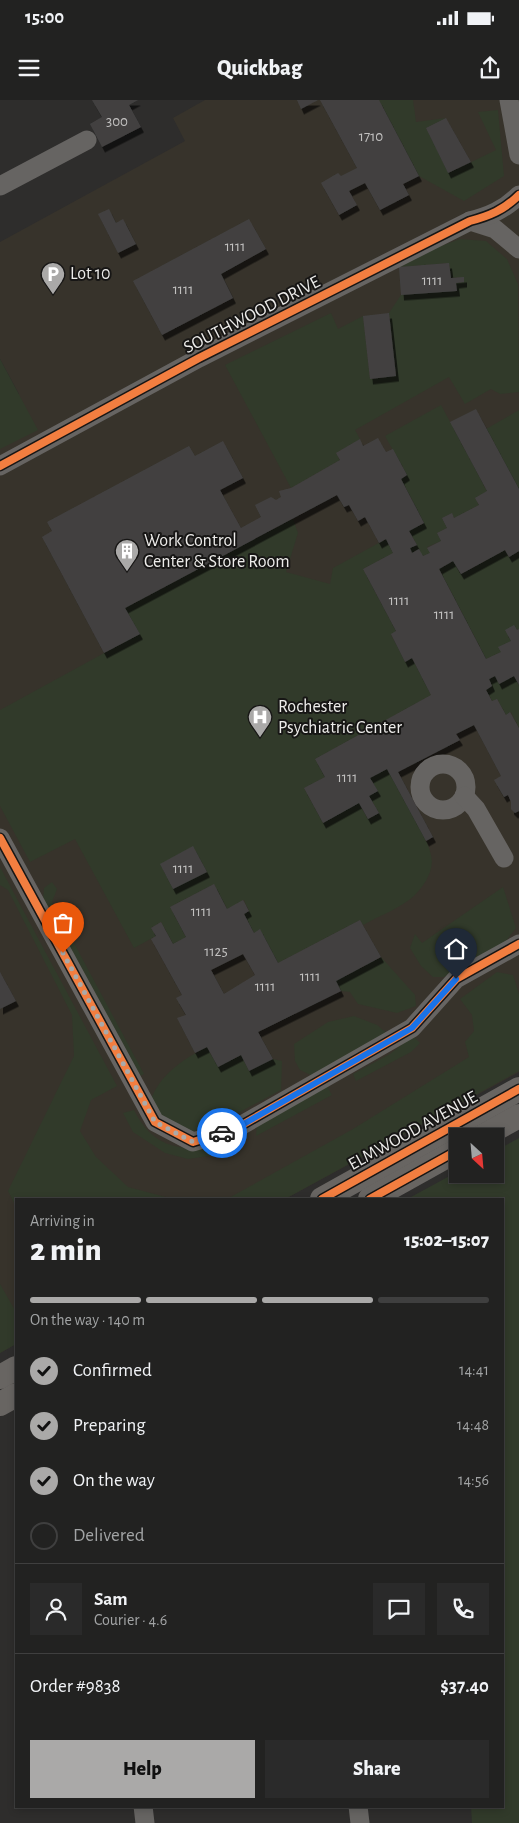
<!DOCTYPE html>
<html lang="en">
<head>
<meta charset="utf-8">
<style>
  :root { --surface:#222221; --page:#2a2a2a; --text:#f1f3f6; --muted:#a2a4a5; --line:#3f3f3f; --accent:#aaa9a8 }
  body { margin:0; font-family:"Alegreya Sans",sans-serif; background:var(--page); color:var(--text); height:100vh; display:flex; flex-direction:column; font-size:19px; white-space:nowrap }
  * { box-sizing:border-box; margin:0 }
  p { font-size:16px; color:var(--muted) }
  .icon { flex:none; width:28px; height:28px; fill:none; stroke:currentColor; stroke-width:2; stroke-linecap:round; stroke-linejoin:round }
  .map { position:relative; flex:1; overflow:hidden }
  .panel { position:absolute; left:15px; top:1098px; width:489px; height:610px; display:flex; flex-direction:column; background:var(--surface); border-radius:0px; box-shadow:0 2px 8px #0003,0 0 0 1px var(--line) }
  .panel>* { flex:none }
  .needle { width:32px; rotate:154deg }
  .buttons { position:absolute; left:449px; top:1028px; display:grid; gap:10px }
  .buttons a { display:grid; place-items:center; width:55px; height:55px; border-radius:0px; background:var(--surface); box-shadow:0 2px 8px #0003,0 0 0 1px var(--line); font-size:25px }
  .pin { position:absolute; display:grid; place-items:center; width:42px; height:42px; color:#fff; margin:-51px -21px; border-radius:50% 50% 50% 0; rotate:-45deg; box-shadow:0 0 5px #0007 }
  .pin .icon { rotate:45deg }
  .courier { position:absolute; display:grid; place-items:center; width:50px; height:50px; margin:-25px; border:4px solid #1a73e8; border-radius:50%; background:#fff; color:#222; box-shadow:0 1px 6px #0007 }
  .headline em { font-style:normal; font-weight:800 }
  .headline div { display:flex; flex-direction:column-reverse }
  .headline { display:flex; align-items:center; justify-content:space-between; height:85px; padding:0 15px }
  h1 { font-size:32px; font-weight:800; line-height:38px }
  .bar { display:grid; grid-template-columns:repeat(4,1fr); gap:8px 5px; align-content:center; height:60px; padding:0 15px }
  .bar i { height:6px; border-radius:4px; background:var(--line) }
  .bar .on { background:var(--accent) }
  .bar p { grid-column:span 4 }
  .line { display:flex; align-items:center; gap:12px; padding:0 15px; border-top:1px solid var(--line) }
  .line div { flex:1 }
  .round { display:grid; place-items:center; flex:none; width:52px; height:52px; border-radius:0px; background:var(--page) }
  ol { padding:0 15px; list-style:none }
  li { display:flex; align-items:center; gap:15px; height:55px }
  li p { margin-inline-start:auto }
  li .icon { padding:5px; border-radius:50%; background:var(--accent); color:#111; stroke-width:4 }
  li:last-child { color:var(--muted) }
  li i { width:28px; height:28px; border:2px solid var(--line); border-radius:50% }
  .primary-button { display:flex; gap:10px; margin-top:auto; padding:10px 15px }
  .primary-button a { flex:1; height:58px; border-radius:0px; background:var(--accent); color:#111; font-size:20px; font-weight:800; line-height:58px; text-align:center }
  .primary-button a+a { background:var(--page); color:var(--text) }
  .status { display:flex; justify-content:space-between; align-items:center; height:35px; padding:0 25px; background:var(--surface); direction:ltr }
  .status svg { height:14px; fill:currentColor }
  header { display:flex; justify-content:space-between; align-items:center; height:65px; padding:0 15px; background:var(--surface); font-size:22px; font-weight:800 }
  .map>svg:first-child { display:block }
  .built { fill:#37332b }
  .green { fill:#313a2a }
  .building { fill:#424141; fill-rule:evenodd; filter:url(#shadow) }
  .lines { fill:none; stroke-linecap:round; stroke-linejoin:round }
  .minor { stroke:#666462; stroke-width:19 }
  .major { stroke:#686562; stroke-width:24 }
  .cycleway-casing { stroke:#171615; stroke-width:11 }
  .cycleway { stroke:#f27e40; stroke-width:8 }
  .done { stroke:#aaa9a8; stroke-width:5; stroke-dasharray:0 9 }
  .route { stroke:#1a73e8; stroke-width:6 }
  .labels { text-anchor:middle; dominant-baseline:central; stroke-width:4; stroke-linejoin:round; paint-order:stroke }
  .number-label { font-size:15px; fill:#c2c1c0 }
  .poi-label { font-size:18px; fill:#edecea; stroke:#171615; text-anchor:start }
  .street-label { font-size:18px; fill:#edecea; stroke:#171615 }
</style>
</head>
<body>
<div class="status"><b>15:00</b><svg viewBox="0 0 49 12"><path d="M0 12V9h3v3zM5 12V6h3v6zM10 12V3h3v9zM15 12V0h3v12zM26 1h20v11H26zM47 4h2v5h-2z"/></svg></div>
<header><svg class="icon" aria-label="menu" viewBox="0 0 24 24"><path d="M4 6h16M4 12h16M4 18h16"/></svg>Quickbag<svg class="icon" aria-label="share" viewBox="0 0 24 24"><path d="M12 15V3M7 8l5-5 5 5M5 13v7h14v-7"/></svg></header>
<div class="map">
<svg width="519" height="1723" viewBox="0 0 519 1723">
  <defs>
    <filter id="shadow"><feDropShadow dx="3" dy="5.5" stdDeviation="0" flood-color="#0009"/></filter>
  </defs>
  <rect width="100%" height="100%" fill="#2e2d2c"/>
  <path class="built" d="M205,0H519V972L285,1099H16V1244L0,1253V305L19,294L0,259V142L185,41L173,18Z"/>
  <g class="green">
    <path d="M379,0H413L416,22L446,18L426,28L449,73L496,50L478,12L498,10L504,76L464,101L419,76Z"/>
    <path d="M460,139L486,141L507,159L518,184L519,292L500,294L491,289L465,304L449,277L355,330L360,339L336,353L340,360L291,388L225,265L331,213L338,229L363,216L370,279L396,276L389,213L401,195L457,191L456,183L464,182V177L451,178L449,163L399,167L406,159Z"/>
    <path d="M0,259L38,330L0,349Z"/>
    <path d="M441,305L487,391L475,398L479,405L454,418L452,413L442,418L447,428L437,433L441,441L427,447L430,453L423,456L412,453L410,448L417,445L409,431L424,423L401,379L407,375L385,336Z"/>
    <path d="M519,310V389L486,329Z"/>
    <path d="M293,419L298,433L286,472L330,484L333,468L386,439L393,453L363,469L396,531L391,535L405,561L412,558L431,595L315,659L325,677L304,688L323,723L359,703L368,719L379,713L369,696L377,691L370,678L387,669C399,688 427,734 431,755C435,770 424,786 414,796C401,808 379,816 363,825L360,820L278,863L260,830L254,833L244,814L249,811L244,800L227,809L214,784L170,807L186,837L173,844L161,822L151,828L156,836L134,848L75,739L30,762L0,706V610L139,534L125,508Z"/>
    <path d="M505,450L509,457L519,451V529L505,530L511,541L499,547L501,552L486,559L439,469L453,461L461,474Z"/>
    <path d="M495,576L499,584L514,576L519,585V628L511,612L506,615L497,599L492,601L486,590L492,586L489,579Z"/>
    <path d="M0,767L117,986L91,1000L80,1031L96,1057L128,1087L173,1099H16V1107L8,1091L74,956L72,915L8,790L0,785Z"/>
    <path d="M52,782L57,789L52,802L144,974L138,977L43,801L44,788Z"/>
    <path d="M503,787L516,828L505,842L444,877H433L421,866L410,848L415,834L422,843Z"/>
    <path d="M381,857L415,895L416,906L397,913L358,904L350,892L341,891L336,881Z"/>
    <path d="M497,872L513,875L519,894V971L285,1099H227L353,1029L469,957L465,942L474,931L472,915L460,899Z"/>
    <path d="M354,916L377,925L389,935L313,976L300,970L295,961L294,944L328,922Z"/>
    <path d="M413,936L420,943L411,952L356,981L353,974L390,954Z"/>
    <path d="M207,947L218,967L241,955L249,971L273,959L282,961L281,990L206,1030L187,1032L164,1021L150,1002C159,975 183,959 207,947Z"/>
    <path d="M327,986L332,995L256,1036L257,1024Z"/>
    <path d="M134,1010C152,1047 181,1053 219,1045L223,1054L188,1059L165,1053L133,1032L123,1013Z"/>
    <path d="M519,1038V1723H472L471,1706H502V1099L411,1097L457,1072L458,1074H495V1051Z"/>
    <path d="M0,1184L16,1212V1244L0,1253Z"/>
  </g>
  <g class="building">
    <path d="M92,0H138L129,5L141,27L102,47L90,24L102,17Z"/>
    <path d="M297,0H318L301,9Z"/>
    <path d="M320,0H379L419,76L403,84L409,95L380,110L365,83L349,91L357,105L339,115L321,83L338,73L341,76L357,68Z"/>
    <path d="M446,18L471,62L448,73L426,28Z"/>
    <path d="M109,109L116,123L123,119L136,144L118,153L98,114Z"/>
    <path d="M249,119L266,149L221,174L233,198L162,235L133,181Z"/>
    <path d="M449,163L451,178L464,177V182L456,183L457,191L401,195L399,167Z"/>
    <path d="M389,213L396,276L370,279L363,216Z"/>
    <path d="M476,309L519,389V451L509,457L505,450L461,474L453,461L439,469L486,559L501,552L498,547L511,541L505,530L514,525L517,530L519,529V585L514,576L499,584L495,576L489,579L492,586L486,590L492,601L497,599L506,615L510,612L519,628V711L515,713L511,709V702L508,695L504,697L494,680L501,676L474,625L456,634L460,640L398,672L433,737L426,741L387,669L370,678L378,691L369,696L379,713L368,719L359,703L323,723L304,688L325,677L315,659L431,595L412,558L405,562L391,534L396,531L363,469L393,453L386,439L379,443L365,417L358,421L349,405L344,407L337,395L125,508L140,534L104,553L42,437L52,431L47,422L189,346L195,356L223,341L243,378L220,390L241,428L261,417L255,405L271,397L276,400L281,397L279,391L291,388L340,360L336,353L360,339L363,346L378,338L386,352L393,349L407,375L401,379L424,423L409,431L417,445L410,448L412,453L419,449L423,456L430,453L427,448L441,441L437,433L447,428L442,418L452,413L454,418L479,405L475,398L487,391L450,322Z"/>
    <path d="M193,746L207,772L173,789L160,764Z"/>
    <path d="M214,784L227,809L243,800L249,811L244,814L254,833L260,829L278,863L360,820L381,857L336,881L341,891L258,932L273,959L249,971L241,955L218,967L207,947L195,953L177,918L186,915L176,898L182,895L151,839L156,836L151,828L161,822L173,844L186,837L170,807ZM243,854L255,875L224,894L211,870Z"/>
    <path d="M0,872L16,901L0,909Z"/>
  </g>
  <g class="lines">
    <g class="minor">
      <path d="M509,0L519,55"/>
      <path d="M0,86L87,40"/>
      <path d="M470,121L495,129L519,149"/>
      <path d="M0,366L199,258L470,121C489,116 504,110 519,95"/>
      <circle cx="443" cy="687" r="23"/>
      <path d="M464,696L476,709L504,758"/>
      <path d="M0,738L155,1022L193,1042L235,1029L412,928L456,879L519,844"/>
      <path d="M143,1706L145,1723"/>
      <path d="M358,1706L360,1723"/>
    </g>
    <g class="major">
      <path d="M483,1036L519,1016"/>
      <path d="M322,1099L519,989"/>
      <path d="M370,1099L458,1050"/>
      <path d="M0,1277L16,1268"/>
      <path d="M0,1304L16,1295"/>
    </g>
    <g class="cycleway-casing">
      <g id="cycleway">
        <path d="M0,366L199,258L470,121C489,116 504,110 519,95"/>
        <path d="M0,738L155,1022L193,1042L235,1029L412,928L456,879L519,844"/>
        <path d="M322,1099L519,989"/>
        <path d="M370,1099L458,1050"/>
      </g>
    </g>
    <use href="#cycleway" class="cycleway"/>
  </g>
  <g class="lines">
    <path class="done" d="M63,853L155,1022L193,1042L222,1033"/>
    <path class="route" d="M222,1033L235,1029L412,928L456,879"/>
  </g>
  <defs>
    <g id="parking-pin" transform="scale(1.25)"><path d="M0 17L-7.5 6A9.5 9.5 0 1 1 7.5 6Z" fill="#aaa9a8" stroke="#171615"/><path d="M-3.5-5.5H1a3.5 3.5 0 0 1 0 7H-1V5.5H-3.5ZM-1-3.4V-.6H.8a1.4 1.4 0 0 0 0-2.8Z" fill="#fff"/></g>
    <g id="building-pin" transform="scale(1.25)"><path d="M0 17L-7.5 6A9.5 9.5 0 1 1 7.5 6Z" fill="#aaa9a8" stroke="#171615"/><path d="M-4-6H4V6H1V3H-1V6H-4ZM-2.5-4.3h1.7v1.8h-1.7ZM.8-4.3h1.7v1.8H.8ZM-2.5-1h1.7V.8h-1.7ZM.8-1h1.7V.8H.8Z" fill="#fff"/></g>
    <g id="hospital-pin" transform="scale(1.25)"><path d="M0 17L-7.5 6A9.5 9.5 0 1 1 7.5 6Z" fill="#aaa9a8" stroke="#171615"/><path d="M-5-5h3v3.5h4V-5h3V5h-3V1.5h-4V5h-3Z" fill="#fff"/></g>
  </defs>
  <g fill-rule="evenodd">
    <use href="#parking-pin" x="53" y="174"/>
    <use href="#building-pin" x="127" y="451"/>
    <use href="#hospital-pin" x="260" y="617"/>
  </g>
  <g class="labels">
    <g class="number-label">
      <text x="117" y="21">300</text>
      <text x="371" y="36">1710</text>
      <text x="235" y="146">1111</text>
      <text x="432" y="180">1111</text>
      <text x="183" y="189">1111</text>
      <text x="399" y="500">1111</text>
      <text x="444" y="514">1111</text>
      <text x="347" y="677">1111</text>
      <text x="183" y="768">1111</text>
      <text x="201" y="811">1111</text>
      <text x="216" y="851">1125</text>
      <text x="310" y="876">1111</text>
      <text x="265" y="886">1111</text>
    </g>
    <g class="poi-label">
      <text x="70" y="174">Lot 10</text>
      <text x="144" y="441">Work Control<tspan x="144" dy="21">Center &amp; Store Room</tspan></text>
      <text x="278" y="607">Rochester<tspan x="278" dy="21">Psychiatric Center</tspan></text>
    </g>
    <g class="street-label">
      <text transform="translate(252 215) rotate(-27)">SOUTHWOOD DRIVE</text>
      <text transform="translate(413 1031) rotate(-29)">ELMWOOD AVENUE</text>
    </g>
  </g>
</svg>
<div class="buttons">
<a><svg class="needle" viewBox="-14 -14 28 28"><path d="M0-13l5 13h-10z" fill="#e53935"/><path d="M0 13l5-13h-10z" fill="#a2a4a5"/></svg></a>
</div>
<div class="pin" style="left:63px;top:853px;background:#ea580c"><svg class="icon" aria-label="bag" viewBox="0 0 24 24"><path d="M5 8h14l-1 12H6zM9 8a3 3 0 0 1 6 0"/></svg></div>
<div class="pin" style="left:456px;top:879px;background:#1f2937"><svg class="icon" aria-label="home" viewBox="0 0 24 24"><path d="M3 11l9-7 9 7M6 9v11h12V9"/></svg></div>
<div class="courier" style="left:222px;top:1033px"><svg class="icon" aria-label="car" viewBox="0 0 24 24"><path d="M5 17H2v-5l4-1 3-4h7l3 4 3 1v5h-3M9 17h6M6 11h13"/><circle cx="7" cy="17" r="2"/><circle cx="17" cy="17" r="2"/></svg></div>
<section class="panel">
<div class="headline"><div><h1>2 min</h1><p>Arriving in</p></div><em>15:02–15:07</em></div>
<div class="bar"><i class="on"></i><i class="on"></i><i class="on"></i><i></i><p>On the way · 140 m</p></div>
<ol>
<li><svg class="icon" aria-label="check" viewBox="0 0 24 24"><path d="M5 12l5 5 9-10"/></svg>Confirmed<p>14:41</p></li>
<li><svg class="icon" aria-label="check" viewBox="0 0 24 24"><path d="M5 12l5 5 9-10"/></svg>Preparing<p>14:48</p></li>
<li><svg class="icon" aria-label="check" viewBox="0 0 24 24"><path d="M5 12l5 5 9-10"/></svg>On the way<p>14:56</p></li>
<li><i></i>Delivered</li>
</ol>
<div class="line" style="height:90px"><a class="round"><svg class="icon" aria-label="person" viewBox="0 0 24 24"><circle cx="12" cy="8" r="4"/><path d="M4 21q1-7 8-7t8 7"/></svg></a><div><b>Sam</b><p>Courier · 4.6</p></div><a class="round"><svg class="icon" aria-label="chat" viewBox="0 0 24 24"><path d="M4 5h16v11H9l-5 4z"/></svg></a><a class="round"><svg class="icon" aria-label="phone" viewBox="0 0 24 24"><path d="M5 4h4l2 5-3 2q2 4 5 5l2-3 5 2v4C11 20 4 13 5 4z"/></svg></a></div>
<div class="line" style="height:65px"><div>Order #9838</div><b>$37.40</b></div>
<div class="primary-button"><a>Help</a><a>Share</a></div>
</section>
</div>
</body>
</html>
